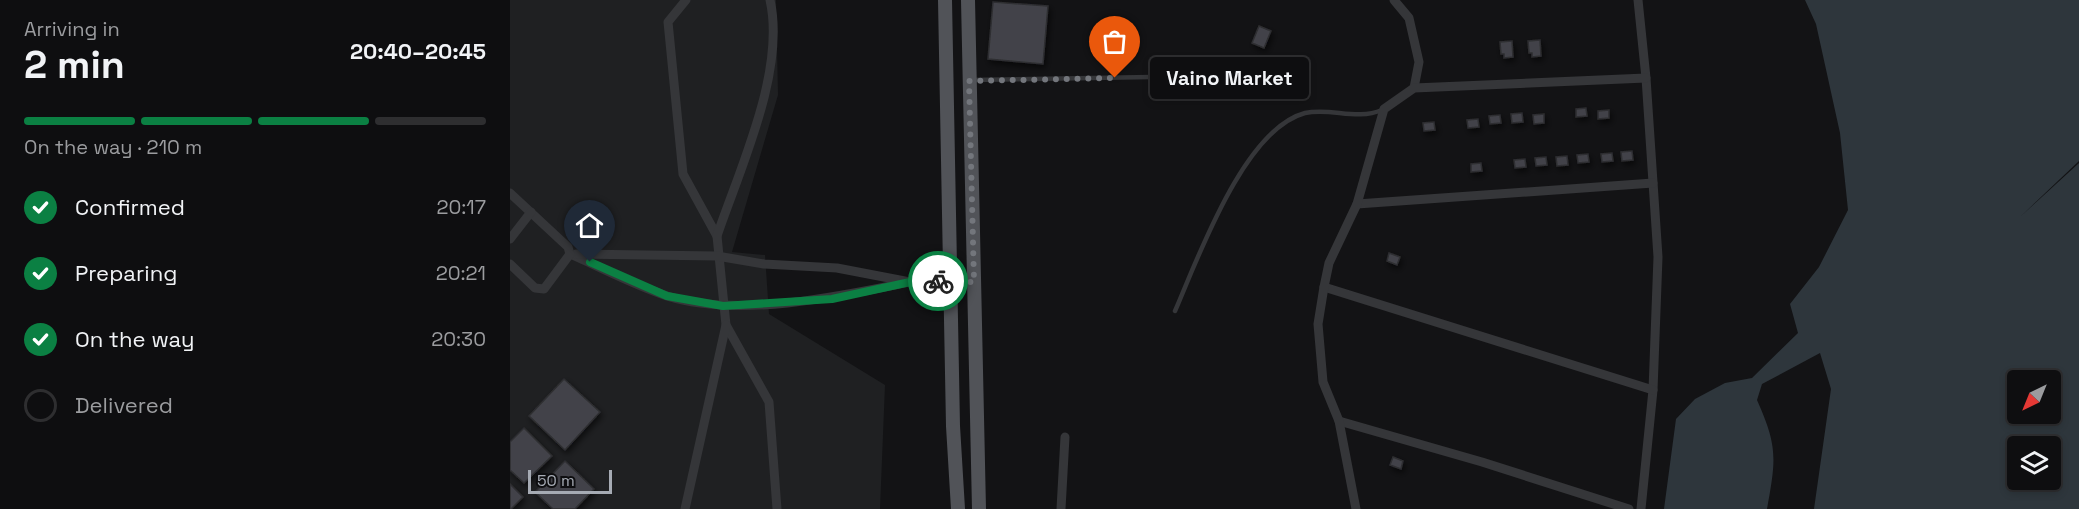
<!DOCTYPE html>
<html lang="en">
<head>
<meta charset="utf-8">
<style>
  :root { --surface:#0e0e10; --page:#171719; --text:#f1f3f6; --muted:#9b9c9f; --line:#2e2e30; --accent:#0b8043 }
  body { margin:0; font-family:"Space Grotesk",sans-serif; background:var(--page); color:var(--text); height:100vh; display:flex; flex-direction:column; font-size:22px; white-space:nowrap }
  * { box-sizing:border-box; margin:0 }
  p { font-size:20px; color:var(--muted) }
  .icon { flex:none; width:33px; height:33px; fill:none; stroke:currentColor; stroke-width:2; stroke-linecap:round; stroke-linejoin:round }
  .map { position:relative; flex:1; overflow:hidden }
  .details { display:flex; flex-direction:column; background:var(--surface); width:510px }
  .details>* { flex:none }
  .needle { width:39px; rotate:223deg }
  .controls { position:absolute; left:1497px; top:370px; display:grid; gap:12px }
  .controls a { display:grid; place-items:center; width:54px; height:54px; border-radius:6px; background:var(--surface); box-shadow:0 3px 9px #0003,0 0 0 2px var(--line); font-size:30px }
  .scale { position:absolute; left:18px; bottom:15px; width:84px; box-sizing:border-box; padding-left:6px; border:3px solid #a6abb4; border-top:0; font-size:16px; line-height:21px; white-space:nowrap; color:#a6abb4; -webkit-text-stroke:4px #0e0e10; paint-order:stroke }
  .pin { position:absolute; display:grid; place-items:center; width:51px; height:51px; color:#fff; margin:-62px -26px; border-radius:50% 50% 50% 0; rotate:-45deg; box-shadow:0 0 6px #0007 }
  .pin .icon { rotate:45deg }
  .courier { position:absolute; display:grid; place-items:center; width:60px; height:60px; margin:-30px; border:4px solid #0b8043; border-radius:50%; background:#fff; color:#222; box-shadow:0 2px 8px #0007 }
  .bubble { position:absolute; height:42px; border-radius:6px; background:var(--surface); box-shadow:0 3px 9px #0003,0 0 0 2px var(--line); font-size:20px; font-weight:700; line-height:42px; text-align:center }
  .head em { font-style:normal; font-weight:700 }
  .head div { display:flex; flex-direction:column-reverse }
  .head { display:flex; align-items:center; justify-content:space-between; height:102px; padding:0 24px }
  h1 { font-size:39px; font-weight:700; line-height:45px }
  .bar { display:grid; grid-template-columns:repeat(4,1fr); gap:9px 6px; align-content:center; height:72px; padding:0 24px }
  .bar i { height:8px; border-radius:4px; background:var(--line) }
  .bar .on { background:var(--accent) }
  .bar p { grid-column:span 4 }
  ol { padding:0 24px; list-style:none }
  li { display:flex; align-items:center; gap:18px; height:66px }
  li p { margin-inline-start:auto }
  li .icon { padding:6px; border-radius:50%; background:var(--accent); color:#fff; stroke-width:4 }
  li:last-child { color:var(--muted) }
  li i { width:33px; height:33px; border:3px solid var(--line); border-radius:50% }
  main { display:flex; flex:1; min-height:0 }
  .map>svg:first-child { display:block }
  .built { fill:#1f2022 }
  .water { fill:#2e363c; fill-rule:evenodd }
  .building { fill:#424348; stroke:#2e2e31; stroke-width:1.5; filter:url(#shadow) }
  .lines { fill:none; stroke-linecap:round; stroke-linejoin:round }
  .service { stroke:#353639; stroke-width:4.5 }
  .minor { stroke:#353639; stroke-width:9 }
  .primary { stroke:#515358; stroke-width:14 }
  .done { stroke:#73767c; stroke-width:6; stroke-dasharray:0 10.8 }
  .route { stroke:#0b8043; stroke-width:8 }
</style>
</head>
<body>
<main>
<section class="details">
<div class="head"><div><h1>2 min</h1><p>Arriving in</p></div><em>20:40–20:45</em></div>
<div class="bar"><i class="on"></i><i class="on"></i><i class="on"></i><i></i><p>On the way · 210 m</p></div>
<ol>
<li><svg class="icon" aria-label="check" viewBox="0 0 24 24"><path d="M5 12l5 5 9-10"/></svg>Confirmed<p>20:17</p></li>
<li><svg class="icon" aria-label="check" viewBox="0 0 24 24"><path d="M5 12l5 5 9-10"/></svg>Preparing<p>20:21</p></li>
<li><svg class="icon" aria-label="check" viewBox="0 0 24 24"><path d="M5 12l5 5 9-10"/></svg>On the way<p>20:30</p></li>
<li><i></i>Delivered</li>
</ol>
</section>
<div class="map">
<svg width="1569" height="509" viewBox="0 0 1569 509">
  <defs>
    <filter id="shadow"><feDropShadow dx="2" dy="3.5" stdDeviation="3" flood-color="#0009"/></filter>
  </defs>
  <rect width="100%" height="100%" fill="#131315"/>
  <path class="built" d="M0,0H266L268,95L222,252L255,255L259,314L375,385L370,509H0Z"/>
  <path class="water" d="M1295,0H1569V161L1510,217L1569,163V509H1304L1321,389L1310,353L1252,384L1247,400C1268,447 1266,459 1257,509H1154L1166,419L1185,399L1215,383L1242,378L1288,333L1280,304L1309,267L1338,210L1330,133L1306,24ZM1508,381H1540V414H1508ZM1508,447H1540V480H1508Z"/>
  <g class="building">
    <path d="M483,2L538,6L533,64L478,59Z"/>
    <path d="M749,26L761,31L754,48L742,43Z"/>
    <path d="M1030,40L1031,56L1022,57V53H1019L1018,41Z"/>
    <path d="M1002,41L1003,57L994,58V54H991L990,42Z"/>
    <path d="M1076,108L1077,116L1066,117V109Z"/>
    <path d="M1099,110V118L1088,119V111Z"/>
    <path d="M1012,113L1013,122L1002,123L1001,114Z"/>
    <path d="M1034,114V123L1024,124L1023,115Z"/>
    <path d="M990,115L991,123L980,124L979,116Z"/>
    <path d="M968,119L969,127L958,128L957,120Z"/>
    <path d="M924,122L925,130L914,131L913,123Z"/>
    <path d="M1122,151L1123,160L1112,161L1111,152Z"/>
    <path d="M1102,153L1103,161L1092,162L1091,154Z"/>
    <path d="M1078,154L1079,162L1068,163L1067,155Z"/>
    <path d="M1057,156L1058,165L1047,166L1046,157Z"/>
    <path d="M1036,157L1037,165L1026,166L1025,158Z"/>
    <path d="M1015,159L1016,167L1005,168L1004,160Z"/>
    <path d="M971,163L972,171L961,172V164Z"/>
    <path d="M879,253L890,257L887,265L877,261Z"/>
    <path d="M54,379L90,412L55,450L19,416Z"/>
    <path d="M14,428L42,456L14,483L0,470V442Z"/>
    <path d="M883,457L893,461L891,469L880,465Z"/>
    <path d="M55,461L84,489L65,509H43L25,492Z"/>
    <path d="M0,484L13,497L1,509H0Z"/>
  </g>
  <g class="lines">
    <g class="service">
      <path d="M461,80L701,76L755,69"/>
      <path d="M665,311C688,258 734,129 795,113C821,107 846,121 872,110"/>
    </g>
    <g class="minor">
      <path d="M176,0L158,22L173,174L207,236"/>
      <path d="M260,0C276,71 230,168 207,236L216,325L259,402L267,509"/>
      <path d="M884,0L899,18L909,62L904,88"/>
      <path d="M1128,0L1136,78L1148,257L1143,390L1131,509"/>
      <path d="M0,193L58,247L60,254C92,268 124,285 157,296C228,318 328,297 400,282"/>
      <path d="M847,204L1143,183"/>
      <path d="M0,239L21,212"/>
      <path d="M66,254L207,256L254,264L327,268L400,282L440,281"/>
      <path d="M0,264L25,288L34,289L60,254"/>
      <path d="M814,287L1143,390"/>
      <path d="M829,421L972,462L1119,509"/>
      <path d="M175,509L216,325"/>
      <path d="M551,509L555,437"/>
      <path d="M846,509L829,421L813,382L808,324L814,287L819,263L847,204L874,109L904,88L1136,78"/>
    </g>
    <g class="primary">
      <path d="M435,0L443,426L448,509"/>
      <path d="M458,0L469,509"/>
    </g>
  </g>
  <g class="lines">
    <path class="done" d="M428,281L464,282L459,81L605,78"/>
    <path class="route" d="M80,262L157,296L213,306L322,299L400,282L428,281"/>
  </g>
</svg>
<div class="controls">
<a><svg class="needle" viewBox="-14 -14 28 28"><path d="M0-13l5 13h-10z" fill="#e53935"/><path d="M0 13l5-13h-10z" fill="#9b9c9f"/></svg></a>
<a><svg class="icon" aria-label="layers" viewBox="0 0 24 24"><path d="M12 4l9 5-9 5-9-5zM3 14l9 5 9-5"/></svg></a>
</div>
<div class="scale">50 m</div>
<div class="pin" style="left:605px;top:78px;background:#ea580c"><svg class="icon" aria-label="bag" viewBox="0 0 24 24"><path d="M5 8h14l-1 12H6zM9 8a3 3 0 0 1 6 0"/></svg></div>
<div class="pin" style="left:80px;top:262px;background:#1f2937"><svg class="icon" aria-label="home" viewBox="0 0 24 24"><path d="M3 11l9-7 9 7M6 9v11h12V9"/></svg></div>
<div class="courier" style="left:428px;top:281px"><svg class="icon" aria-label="bike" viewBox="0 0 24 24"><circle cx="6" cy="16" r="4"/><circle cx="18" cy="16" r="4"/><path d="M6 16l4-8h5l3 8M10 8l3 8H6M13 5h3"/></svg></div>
<div class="bubble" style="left:640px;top:57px;width:159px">Vaino Market</div>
</div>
</main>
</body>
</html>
